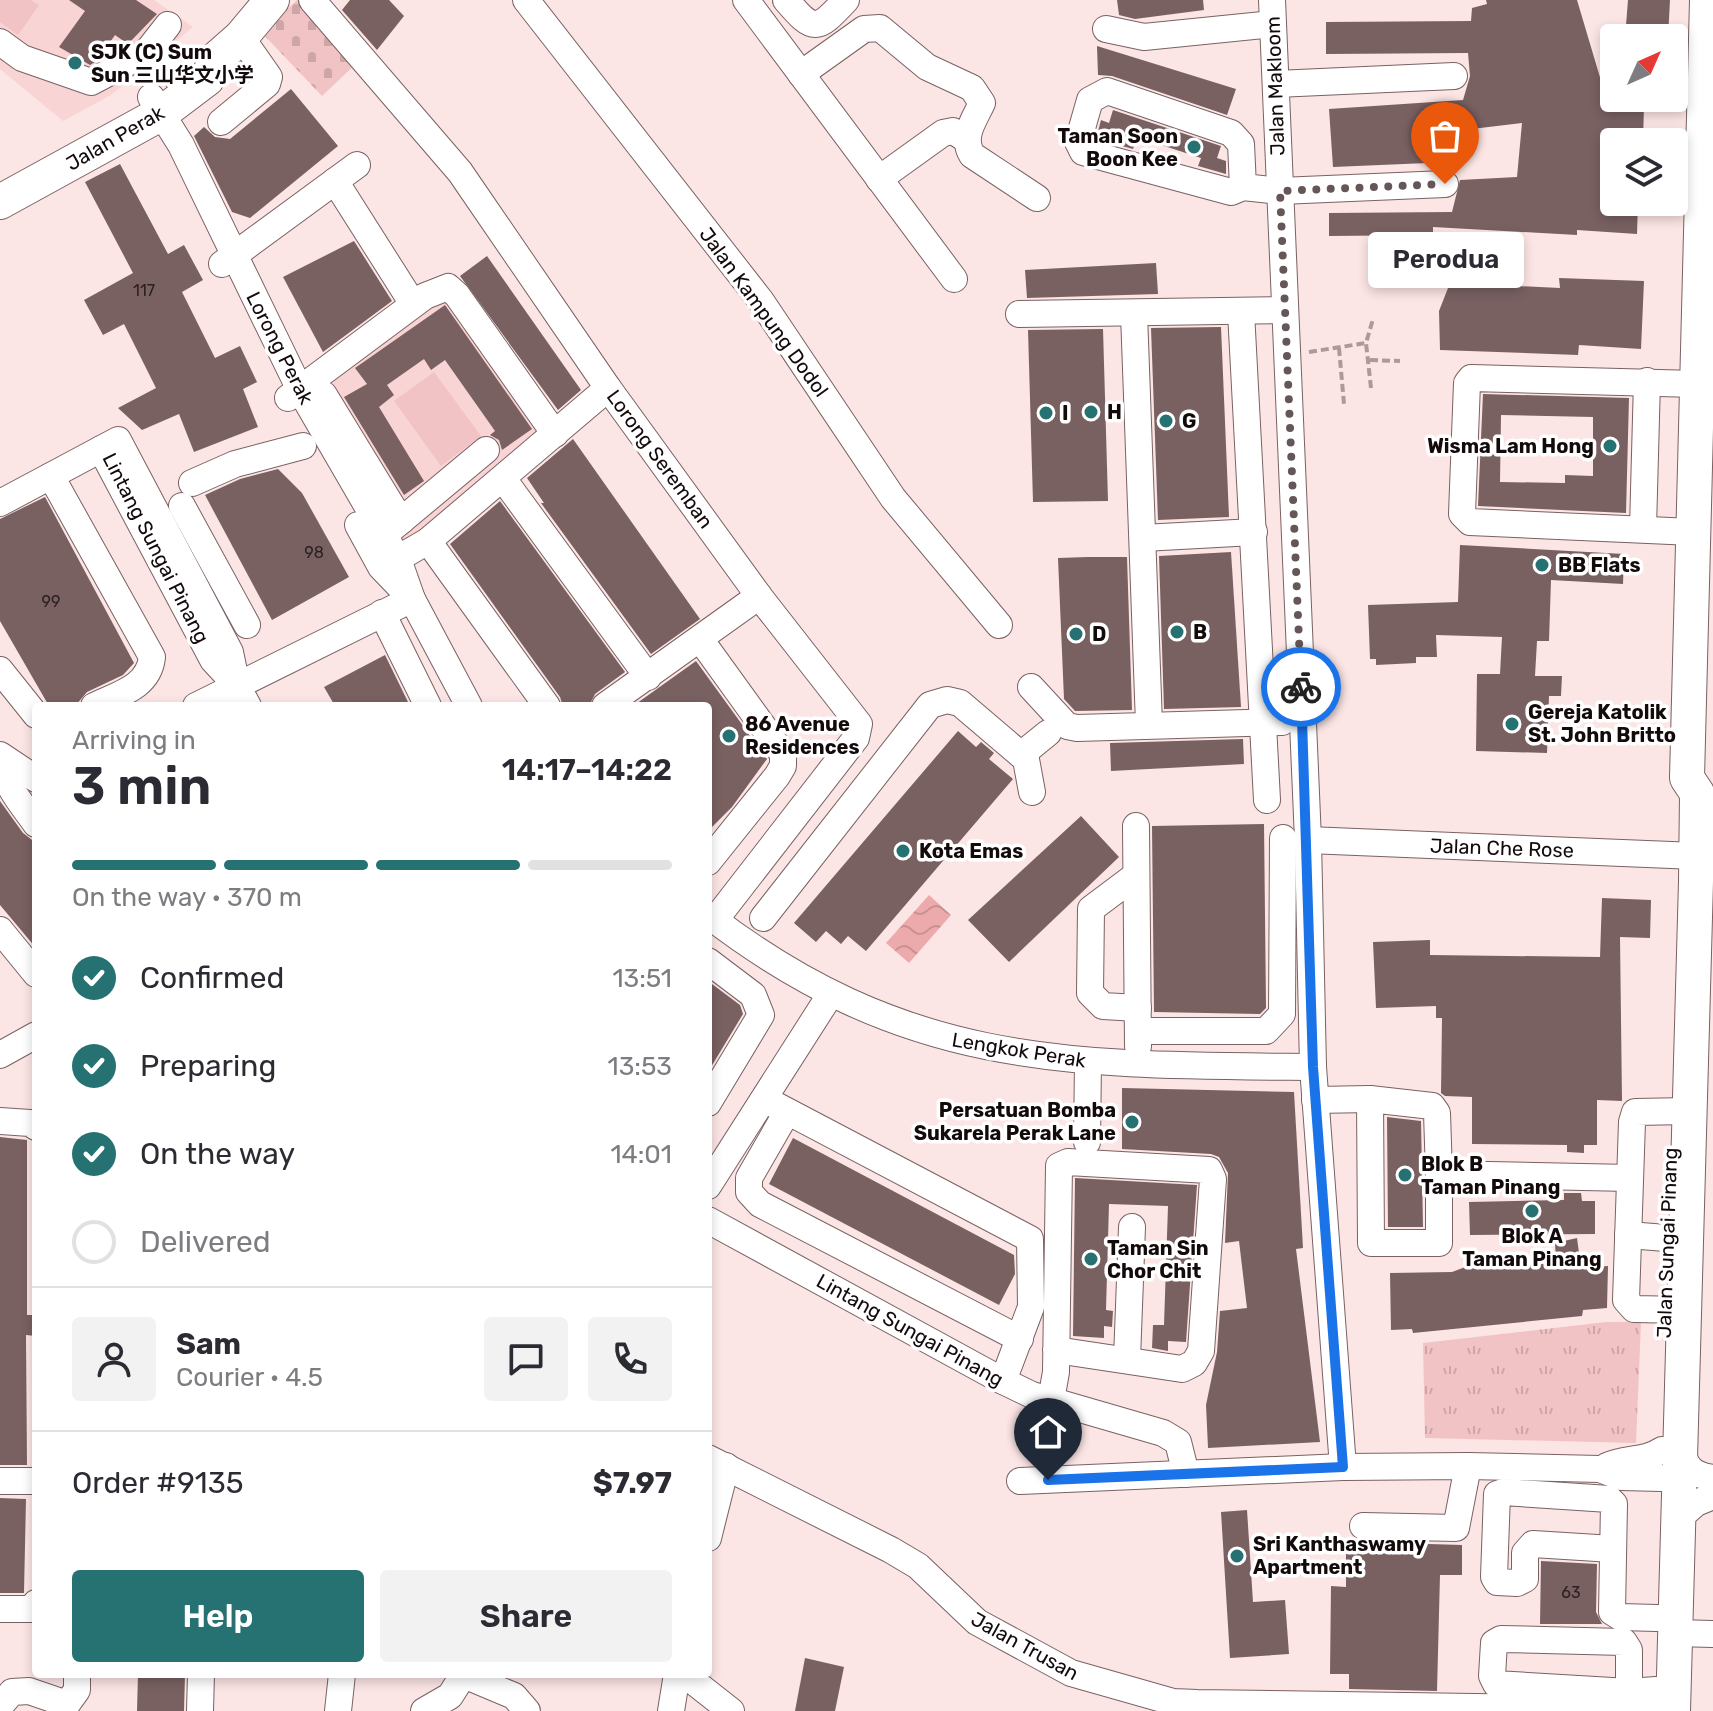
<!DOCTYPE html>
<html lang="en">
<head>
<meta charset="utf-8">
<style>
  :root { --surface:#fff; --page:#f2f2f3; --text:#2b2b33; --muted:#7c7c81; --line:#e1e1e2; --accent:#267172 }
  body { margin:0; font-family:Rubik,"Noto Sans SC",sans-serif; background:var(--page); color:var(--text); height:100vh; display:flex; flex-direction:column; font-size:30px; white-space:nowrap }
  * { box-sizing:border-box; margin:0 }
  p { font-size:26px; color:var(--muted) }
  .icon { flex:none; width:44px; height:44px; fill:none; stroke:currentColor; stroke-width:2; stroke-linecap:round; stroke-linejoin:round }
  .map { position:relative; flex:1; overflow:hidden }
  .side { position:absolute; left:32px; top:702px; width:680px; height:976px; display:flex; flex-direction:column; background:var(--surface); border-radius:8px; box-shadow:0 4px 12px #0003 }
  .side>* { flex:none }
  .needle { width:52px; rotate:45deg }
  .tools { position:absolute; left:1600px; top:24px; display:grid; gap:16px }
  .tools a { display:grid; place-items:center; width:88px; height:88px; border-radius:8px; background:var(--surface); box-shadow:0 4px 12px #0003; font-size:40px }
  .pin { position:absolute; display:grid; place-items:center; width:68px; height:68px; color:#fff; margin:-82px -34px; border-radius:50% 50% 50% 0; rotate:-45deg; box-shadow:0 0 8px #0007 }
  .pin .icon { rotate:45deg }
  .courier { position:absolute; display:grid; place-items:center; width:80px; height:80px; margin:-40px; border:6px solid #1a73e8; border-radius:50%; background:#fff; color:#222; box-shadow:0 2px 10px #0007 }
  .bubble { position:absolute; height:56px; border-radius:8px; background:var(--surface); box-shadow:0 4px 12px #0003; font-size:26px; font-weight:600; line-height:56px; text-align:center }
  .head em { font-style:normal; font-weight:600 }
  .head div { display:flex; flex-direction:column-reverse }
  .head { display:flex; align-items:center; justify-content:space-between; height:136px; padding:0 40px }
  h1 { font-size:52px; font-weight:600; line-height:60px }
  .bar { display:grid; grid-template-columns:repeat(4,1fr); gap:12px 8px; align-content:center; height:96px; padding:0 40px }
  .bar i { height:10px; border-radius:6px; background:var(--line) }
  .bar .active { background:var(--accent) }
  .bar p { grid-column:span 4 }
  .line { display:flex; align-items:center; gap:20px; padding:0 40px; border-top:2px solid var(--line) }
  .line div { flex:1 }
  .round { display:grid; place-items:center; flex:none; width:84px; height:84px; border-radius:8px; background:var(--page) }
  ol { padding:0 40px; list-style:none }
  li { display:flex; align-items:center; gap:24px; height:88px }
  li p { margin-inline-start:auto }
  li .icon { padding:8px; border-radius:50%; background:var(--accent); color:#fff; stroke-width:4 }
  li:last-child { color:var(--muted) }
  li i { width:44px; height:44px; border:4px solid var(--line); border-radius:50% }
  .action { display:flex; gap:16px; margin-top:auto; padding:16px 40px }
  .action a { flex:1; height:92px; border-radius:8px; background:var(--accent); color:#fff; font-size:32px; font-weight:600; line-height:92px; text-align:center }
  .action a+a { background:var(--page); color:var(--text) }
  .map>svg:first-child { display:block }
  .built { fill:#f9d4d5 }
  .grass { fill:url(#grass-tufts) }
  .cemetery { fill:url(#cemetery-stones) }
  .pitch { fill:#f2c3c5 }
  .water { fill:url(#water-waves) }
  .building { fill:#796162; fill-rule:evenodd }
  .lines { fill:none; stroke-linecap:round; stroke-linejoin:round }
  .minor-casing { stroke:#7a6162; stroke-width:28 }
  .major-casing { stroke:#7a6162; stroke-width:36 }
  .path { stroke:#ac999a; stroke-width:4; stroke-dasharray:8 4; stroke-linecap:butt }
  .minor { stroke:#fff; stroke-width:26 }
  .major { stroke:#fff; stroke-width:34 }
  .done { stroke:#655757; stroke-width:8; stroke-dasharray:0 14.4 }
  .route { stroke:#1a73e8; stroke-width:10 }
  .poi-dot { fill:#267172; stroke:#fff; stroke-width:3 }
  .labels { text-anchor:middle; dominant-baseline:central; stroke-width:7; stroke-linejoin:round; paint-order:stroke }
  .number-label { font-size:16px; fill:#2c2021 }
  .poi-label { font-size:20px; font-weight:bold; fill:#130a0b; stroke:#fff; text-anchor:start }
  .street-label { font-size:20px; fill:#130a0b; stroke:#fff }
</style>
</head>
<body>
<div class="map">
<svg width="1713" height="1711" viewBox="0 0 1713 1711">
  <defs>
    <pattern id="grass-tufts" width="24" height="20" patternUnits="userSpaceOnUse" patternTransform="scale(2)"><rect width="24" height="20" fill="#f2c3c5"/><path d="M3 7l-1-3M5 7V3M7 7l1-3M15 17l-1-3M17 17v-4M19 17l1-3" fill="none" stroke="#cfa6a8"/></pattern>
    <pattern id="cemetery-stones" width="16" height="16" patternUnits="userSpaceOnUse" patternTransform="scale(2)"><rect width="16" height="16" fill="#f2c3c5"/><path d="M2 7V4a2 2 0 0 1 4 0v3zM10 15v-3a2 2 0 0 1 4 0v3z" fill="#cfa6a8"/></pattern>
    <pattern id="water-waves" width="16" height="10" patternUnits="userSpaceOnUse" patternTransform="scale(2)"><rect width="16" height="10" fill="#edaaac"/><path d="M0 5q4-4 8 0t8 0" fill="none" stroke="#ca9193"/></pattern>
  </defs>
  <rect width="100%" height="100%" fill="#fce5e5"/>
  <g class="built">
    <path d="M0,0H154L193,27L111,95L63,121L0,69Z"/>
    <path d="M441,297L450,298L540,423L536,436L403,547L313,394Z"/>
  </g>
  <path class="grass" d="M1606,1322H1641L1636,1443L1425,1438L1423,1343Z"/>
  <path class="cemetery" d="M297,0H304L360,60L322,96L262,33Z"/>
  <g class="pitch">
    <path d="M0,0H31L39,5L18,35L0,22Z"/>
    <path d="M434,372L481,436L441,466L394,401Z"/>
  </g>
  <path class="water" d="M929,895L951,915L909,963L886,943Z"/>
  <g class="building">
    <path d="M69,0H136L157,14L128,44L115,35L97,61L90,65L59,47L85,11Z"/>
    <path d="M350,0H389L404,16L377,50L342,10Z"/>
    <path d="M1117,0H1203L1204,10L1135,19L1119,15Z"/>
    <path d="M1486,0H1577L1610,111L1644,106L1643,142H1614V202H1638L1637,234L1577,230V235L1433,227V235L1329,236V213L1452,212L1460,180L1517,177L1522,123L1455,131L1451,162L1333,167L1329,109L1463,100L1470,76L1468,53L1326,54V22L1471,21L1472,8L1487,4Z"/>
    <path d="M1628,0H1670L1668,38H1625Z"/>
    <path d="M1097,46L1236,89L1227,115L1112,76L1098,75Z"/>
    <path d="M291,89L338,146L250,218L232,212L194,136L204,127L215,137L230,139Z"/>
    <path d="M1113,110L1221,146L1217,158L1226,161V174L1198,166L1201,158L1137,137L1133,149L1096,139L1101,120L1109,123Z"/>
    <path d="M120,164L168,254L184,245L203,280L182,292L215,358L240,346L257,382L243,389L258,427L194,452L179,414L142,430L118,408L156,388L124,324L103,335L84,300L133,273L85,182Z"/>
    <path d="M354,241L392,301L323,352L283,277Z"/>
    <path d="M487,256L581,390L558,410L460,276Z"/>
    <path d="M1156,263L1158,294L1027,298L1025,270Z"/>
    <path d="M1559,278L1644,281L1641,349L1579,345L1578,355L1440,350L1439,311L1450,283L1560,288Z"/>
    <path d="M445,305L532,429L502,450L499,440L490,435L495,431L445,360L431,370L424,359L387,385L394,395L379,407L424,481L404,495L344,397L367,384L355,368Z"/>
    <path d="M1221,327L1229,517L1158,520L1151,328Z"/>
    <path d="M1103,329L1108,501L1033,502L1028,330Z"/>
    <path d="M1483,394L1629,398L1626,513L1478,506ZM1501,415L1593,417V476L1565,475V483L1500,482Z"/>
    <path d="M573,439L700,619L651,654L541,503H544L527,478Z"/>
    <path d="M278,469L302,493L349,577L272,620L205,495L240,479Z"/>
    <path d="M45,497L134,663L123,675L87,692L75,706H49L0,621V519Z"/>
    <path d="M500,501L625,672L595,694L589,706H563L560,697L450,544Z"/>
    <path d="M1460,545L1624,554L1623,584L1551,580L1549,641H1537L1535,676H1562L1561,696H1549L1547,753L1476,751L1477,674H1500L1502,637L1436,635L1437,657H1416V663L1376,665V659H1370L1368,605L1458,602Z"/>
    <path d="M1231,552L1241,707L1164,709L1159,556Z"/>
    <path d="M1088,557H1127L1132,710L1075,711L1064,699L1058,558Z"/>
    <path d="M385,655L409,704L335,706L324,687Z"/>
    <path d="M696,661L767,759L732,807L708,831V706H633Z"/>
    <path d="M958,731L976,747L981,742L994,753L989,759L1013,779L866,951L848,936L841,944L826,931L816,942L794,923Z"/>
    <path d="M1243,739L1244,764L1111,771L1110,743Z"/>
    <path d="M0,801L23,833L36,843V948L0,905Z"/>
    <path d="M1081,816L1119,857L1009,962L968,920Z"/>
    <path d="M1264,824L1266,1008L1260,1014L1154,1012L1152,826Z"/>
    <path d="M1602,898L1651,900L1650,938L1620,937L1622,1101L1597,1100V1145H1584V1153L1567,1152V1145L1472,1144V1097L1445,1096L1441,1093L1442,1018H1436V1006L1376,1008L1373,942L1430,940V955L1600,957Z"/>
    <path d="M708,981L740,1005L743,1014L708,1072Z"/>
    <path d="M1122,1088L1294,1092L1303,1248L1296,1249L1320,1442L1208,1448L1206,1405L1217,1352L1220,1311L1247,1308L1239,1241L1225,1243L1228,1173L1219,1157L1211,1154L1122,1149Z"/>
    <path d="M1387,1117L1421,1121L1423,1227H1388Z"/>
    <path d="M0,1137L27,1140V1315H36V1336L26,1335L27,1465H0Z"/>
    <path d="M793,1138L1014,1255L1015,1274L999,1305L769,1184Z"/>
    <path d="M1075,1178L1197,1185L1186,1342L1168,1341V1351L1152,1348L1153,1325H1164L1168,1206L1109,1204L1106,1310L1113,1311L1112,1327L1104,1326V1338L1073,1336Z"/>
    <path d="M1564,1193H1581L1582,1201H1595V1234L1470,1235L1469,1202L1564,1200Z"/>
    <path d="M1577,1238L1581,1268L1608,1266L1607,1308L1583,1310L1582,1316L1413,1333L1412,1329L1391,1330L1390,1273L1452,1272L1476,1263H1556L1555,1243Z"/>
    <path d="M0,1498L26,1499L24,1593H0Z"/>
    <path d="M1247,1510L1253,1602L1285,1600L1289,1654L1230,1658L1221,1512Z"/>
    <path d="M1361,1542L1462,1545V1575H1440L1437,1691L1349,1689V1674H1330L1331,1586L1346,1587V1544Z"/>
    <path d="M1541,1561L1597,1564L1596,1612L1602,1624H1540Z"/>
    <path d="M805,1658L844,1667L835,1711H795Z"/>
    <path d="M138,1674H185L184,1711H137Z"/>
  </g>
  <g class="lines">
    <g class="minor-casing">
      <g id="minor">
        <path d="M312,0L460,172L608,388L759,596L859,724L856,738L715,920"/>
        <path d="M526,0L761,301L893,498L999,625"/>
        <path d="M746,0L954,279"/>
        <path d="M786,0C814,33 817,31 846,0"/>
        <path d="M1272,0L1308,840L1313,1067L1343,1467"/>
        <path d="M1106,29L1144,37L1273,24"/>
        <path d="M0,42L22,58L91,82L146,53L168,25"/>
        <path d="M152,48L178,79"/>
        <path d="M801,74L864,29L880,28L927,67L972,88L982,103C974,120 961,137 972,155L1037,198"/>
        <path d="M1276,84L1454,76"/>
        <path d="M151,97L181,145L300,390L398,559L412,599L469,706"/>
        <path d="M221,122L267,84L269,77L241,37"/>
        <path d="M879,179L943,133L953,131L966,139"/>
        <path d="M335,181L413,304"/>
        <path d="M1243,187L1241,144L1231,133L1107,91L1090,100L1078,142L1083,152L1231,192L1243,187L1280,191L1445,184"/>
        <path d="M222,264L357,165"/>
        <path d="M1241,312L1267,800"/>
        <path d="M1019,314L1285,310"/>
        <path d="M1134,314L1149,724"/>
        <path d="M324,395L401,521"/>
        <path d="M288,398L425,296L448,287L457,295L555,434"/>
        <path d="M101,449L213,660L237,686L248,706"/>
        <path d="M51,476L152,657C149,687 119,694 94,706"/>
        <path d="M504,480L648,677"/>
        <path d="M192,483L235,464L303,446"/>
        <path d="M0,503L118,440L230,652L237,686"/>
        <path d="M182,506L247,625"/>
        <path d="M358,525L381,567L406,593"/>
        <path d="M1643,528L1647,381"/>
        <path d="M390,530L486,450"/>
        <path d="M1693,532L1470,522L1462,514L1467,383L1471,378L1697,384"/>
        <path d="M1143,538L1254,532"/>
        <path d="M428,541L547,706"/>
        <path d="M385,566L428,541L608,388"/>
        <path d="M382,613L428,706"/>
        <path d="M700,639L783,754V766L777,776L708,862"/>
        <path d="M0,670L36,715"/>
        <path d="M1031,687L1067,726L1077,728L1282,722"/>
        <path d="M196,706L412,599"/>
        <path d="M605,706L759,596"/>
        <path d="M1025,754L1032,792"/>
        <path d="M0,755L36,779"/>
        <path d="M6,760C0,782 24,806 36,824"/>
        <path d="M1136,826L1138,1046"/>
        <path d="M1308,840L1696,856"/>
        <path d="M1135,876L1091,909L1090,993L1103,1006L1138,1008"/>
        <path d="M708,915C908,1069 1073,1065 1313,1067"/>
        <path d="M763,918L930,705L947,700L960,703L1021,755L1048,733"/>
        <path d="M0,930L36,974"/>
        <path d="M708,961L753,995L761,1015L708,1103"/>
        <path d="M1138,1031H1266L1282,1014L1283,838"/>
        <path d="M0,1055L36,1035"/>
        <path d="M764,1099L1030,1239L1031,1307L1003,1381"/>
        <path d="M1315,1100L1370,1099"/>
        <path d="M787,1112L749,1178V1192L760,1204L1020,1339"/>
        <path d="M0,1121L30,1123L36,1127"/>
        <path d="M1087,1142L1088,1062"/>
        <path d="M1439,1174V1243H1371L1370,1099L1432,1106L1437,1113L1439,1174L1630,1178"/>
        <path d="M708,1186L830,995"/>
        <path d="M708,1220L1003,1381L1032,1395L1163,1433L1178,1442L1186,1474"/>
        <path d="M1628,1235L1666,1238"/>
        <path d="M1684,1310L1634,1309L1626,1300L1632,1122L1635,1112L1688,1111"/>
        <path d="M1127,1359L1132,1227"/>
        <path d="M1051,1400L1056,1372L1059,1166L1068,1162L1209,1170L1213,1179L1201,1351L1194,1363L1182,1369L1056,1350"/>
        <path d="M1681,1447C1685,1467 1692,1475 1713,1478"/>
        <path d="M708,1458L891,1550L918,1566L977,1622L1071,1673L1173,1702L1197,1703L1673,1710"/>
        <path d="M1607,1466C1626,1457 1644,1462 1662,1450"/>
        <path d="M0,1481H36"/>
        <path d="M1020,1481L1343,1467L1468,1466L1600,1469L1621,1477L1661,1478"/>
        <path d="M1679,1518L1696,1503L1713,1496"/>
        <path d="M1363,1526L1456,1528L1468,1466"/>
        <path d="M708,1538L726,1466"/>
        <path d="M1613,1549L1533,1544L1525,1553V1579L1517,1583L1497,1582L1494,1577L1497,1494L1503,1492L1609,1499L1614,1504L1612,1612L1620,1617L1657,1618"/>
        <path d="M0,1609H31L36,1603"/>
        <path d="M1675,1633L1713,1634"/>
        <path d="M684,1674L731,1711"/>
        <path d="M464,1675L514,1696L527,1711"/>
        <path d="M1629,1692V1650L1624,1642L1501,1639L1494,1643L1492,1676L1496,1684L1629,1692L1656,1690"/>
        <path d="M0,1706L12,1692L29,1691L67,1704L77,1690V1674"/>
        <path d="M200,1711L201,1674"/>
        <path d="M338,1711L342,1674"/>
        <path d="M424,1711L450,1696L464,1674"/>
        <path d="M671,1711L677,1674"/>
      </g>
    </g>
    <g class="major-casing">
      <g id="major">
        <path d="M0,202L162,113L207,79L216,59L241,37L272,0"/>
        <path d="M1673,1711L1696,881L1697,793L1687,778L1707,0"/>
      </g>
    </g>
    <g class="path">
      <path d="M1339,348L1344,404"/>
      <path d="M1309,352L1366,343"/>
      <path d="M1370,360L1400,361"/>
      <path d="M1371,388L1366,343L1373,319"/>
    </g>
    <use href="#minor" class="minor"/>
    <use href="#major" class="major"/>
  </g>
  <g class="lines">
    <path class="done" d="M1301,687L1280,191L1445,184"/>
    <path class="route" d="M1048,1480L1343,1467L1313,1067L1301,687"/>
  </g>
  <g class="poi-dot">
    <circle cx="75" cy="63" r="8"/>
    <circle cx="1194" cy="147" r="8"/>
    <circle cx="1091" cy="412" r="8"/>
    <circle cx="1046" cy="413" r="8"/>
    <circle cx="1166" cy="421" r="8"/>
    <circle cx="1610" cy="446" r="8"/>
    <circle cx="1542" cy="565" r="8"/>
    <circle cx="1177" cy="632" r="8"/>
    <circle cx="1076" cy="634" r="8"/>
    <circle cx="1512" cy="724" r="8"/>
    <circle cx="729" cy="736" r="8"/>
    <circle cx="903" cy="851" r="8"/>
    <circle cx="1132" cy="1122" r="8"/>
    <circle cx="1405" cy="1175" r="8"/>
    <circle cx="1532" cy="1211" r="8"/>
    <circle cx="1091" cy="1259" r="8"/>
    <circle cx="1237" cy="1556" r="8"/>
  </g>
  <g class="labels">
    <g class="number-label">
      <text x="144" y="290">117</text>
      <text x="314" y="552">98</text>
      <text x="51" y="601">99</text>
      <text x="1571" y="1592">63</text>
    </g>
    <g class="poi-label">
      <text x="91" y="52">SJK (C) Sum<tspan x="91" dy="23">Sun 三山华文小学</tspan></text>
      <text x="1178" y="136" text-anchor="end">Taman Soon<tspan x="1178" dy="23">Boon Kee</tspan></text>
      <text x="1107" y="412">H</text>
      <text x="1062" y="413">I</text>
      <text x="1182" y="421">G</text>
      <text x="1594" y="446" text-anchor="end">Wisma Lam Hong</text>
      <text x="1558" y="565">BB Flats</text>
      <text x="1193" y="632">B</text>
      <text x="1092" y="634">D</text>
      <text x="1528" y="712">Gereja Katolik<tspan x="1528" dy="23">St. John Britto</tspan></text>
      <text x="745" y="724">86 Avenue<tspan x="745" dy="23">Residences</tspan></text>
      <text x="919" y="851">Kota Emas</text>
      <text x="1116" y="1110" text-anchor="end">Persatuan Bomba<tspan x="1116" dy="23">Sukarela Perak Lane</tspan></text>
      <text x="1421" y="1164">Blok B<tspan x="1421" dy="23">Taman Pinang</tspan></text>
      <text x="1532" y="1236" text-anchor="middle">Blok A<tspan x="1532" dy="23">Taman Pinang</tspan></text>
      <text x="1107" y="1248">Taman Sin<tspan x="1107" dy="23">Chor Chit</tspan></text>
      <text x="1253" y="1544">Sri Kanthaswamy<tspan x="1253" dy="23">Apartment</tspan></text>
    </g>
    <g class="street-label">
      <text transform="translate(1275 86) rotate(-92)">Jalan Makloom</text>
      <text transform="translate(115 138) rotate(-30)">Jalan Perak</text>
      <text transform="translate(764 312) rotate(54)">Jalan Kampung Dodol</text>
      <text transform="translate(280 348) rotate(63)">Lorong Perak</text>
      <text transform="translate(660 459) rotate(54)">Lorong Seremban</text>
      <text transform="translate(156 548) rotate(63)">Lintang Sungai Pinang</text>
      <text transform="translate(1502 848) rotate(2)">Jalan Che Rose</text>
      <text transform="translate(1019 1050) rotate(9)">Lengkok Perak</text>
      <text transform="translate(1667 1243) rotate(-88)">Jalan Sungai Pinang</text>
      <text transform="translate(910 1330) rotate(29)">Lintang Sungai Pinang</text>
      <text transform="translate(1025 1646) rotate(29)">Jalan Trusan</text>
    </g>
  </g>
</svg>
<div class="tools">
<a><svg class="needle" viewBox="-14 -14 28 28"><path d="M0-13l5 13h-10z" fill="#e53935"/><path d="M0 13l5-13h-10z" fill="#7c7c81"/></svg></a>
<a><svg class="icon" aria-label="layers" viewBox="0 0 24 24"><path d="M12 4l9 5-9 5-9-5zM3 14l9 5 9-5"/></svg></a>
</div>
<div class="pin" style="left:1445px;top:184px;background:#ea580c"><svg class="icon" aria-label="bag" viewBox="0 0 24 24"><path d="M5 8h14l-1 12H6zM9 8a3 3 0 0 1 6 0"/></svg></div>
<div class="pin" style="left:1048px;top:1480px;background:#1f2937"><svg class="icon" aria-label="home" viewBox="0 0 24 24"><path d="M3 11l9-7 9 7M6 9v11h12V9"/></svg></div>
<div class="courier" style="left:1301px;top:687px"><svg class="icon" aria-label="bike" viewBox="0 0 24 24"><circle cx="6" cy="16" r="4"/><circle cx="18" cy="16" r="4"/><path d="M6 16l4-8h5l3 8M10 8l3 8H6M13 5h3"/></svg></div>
<div class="bubble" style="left:1368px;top:232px;width:156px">Perodua</div>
<section class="side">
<div class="head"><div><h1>3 min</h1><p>Arriving in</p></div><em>14:17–14:22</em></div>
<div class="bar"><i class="active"></i><i class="active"></i><i class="active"></i><i></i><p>On the way · 370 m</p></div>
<ol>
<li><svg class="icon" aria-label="check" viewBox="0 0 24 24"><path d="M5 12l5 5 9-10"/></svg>Confirmed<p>13:51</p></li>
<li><svg class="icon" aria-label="check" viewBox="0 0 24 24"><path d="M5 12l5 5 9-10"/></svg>Preparing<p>13:53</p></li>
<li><svg class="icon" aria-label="check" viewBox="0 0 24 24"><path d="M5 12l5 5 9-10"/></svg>On the way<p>14:01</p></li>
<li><i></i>Delivered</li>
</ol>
<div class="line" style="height:144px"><a class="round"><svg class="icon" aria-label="person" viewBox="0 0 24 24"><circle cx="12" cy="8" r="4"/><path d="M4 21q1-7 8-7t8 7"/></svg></a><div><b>Sam</b><p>Courier · 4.5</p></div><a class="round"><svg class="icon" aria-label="chat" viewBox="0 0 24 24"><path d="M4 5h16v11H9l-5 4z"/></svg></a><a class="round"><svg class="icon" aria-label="phone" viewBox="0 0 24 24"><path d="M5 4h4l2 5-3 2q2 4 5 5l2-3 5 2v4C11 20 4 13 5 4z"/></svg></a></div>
<div class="line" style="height:104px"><div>Order #9135</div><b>$7.97</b></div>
<div class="action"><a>Help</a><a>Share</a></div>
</section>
</div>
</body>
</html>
